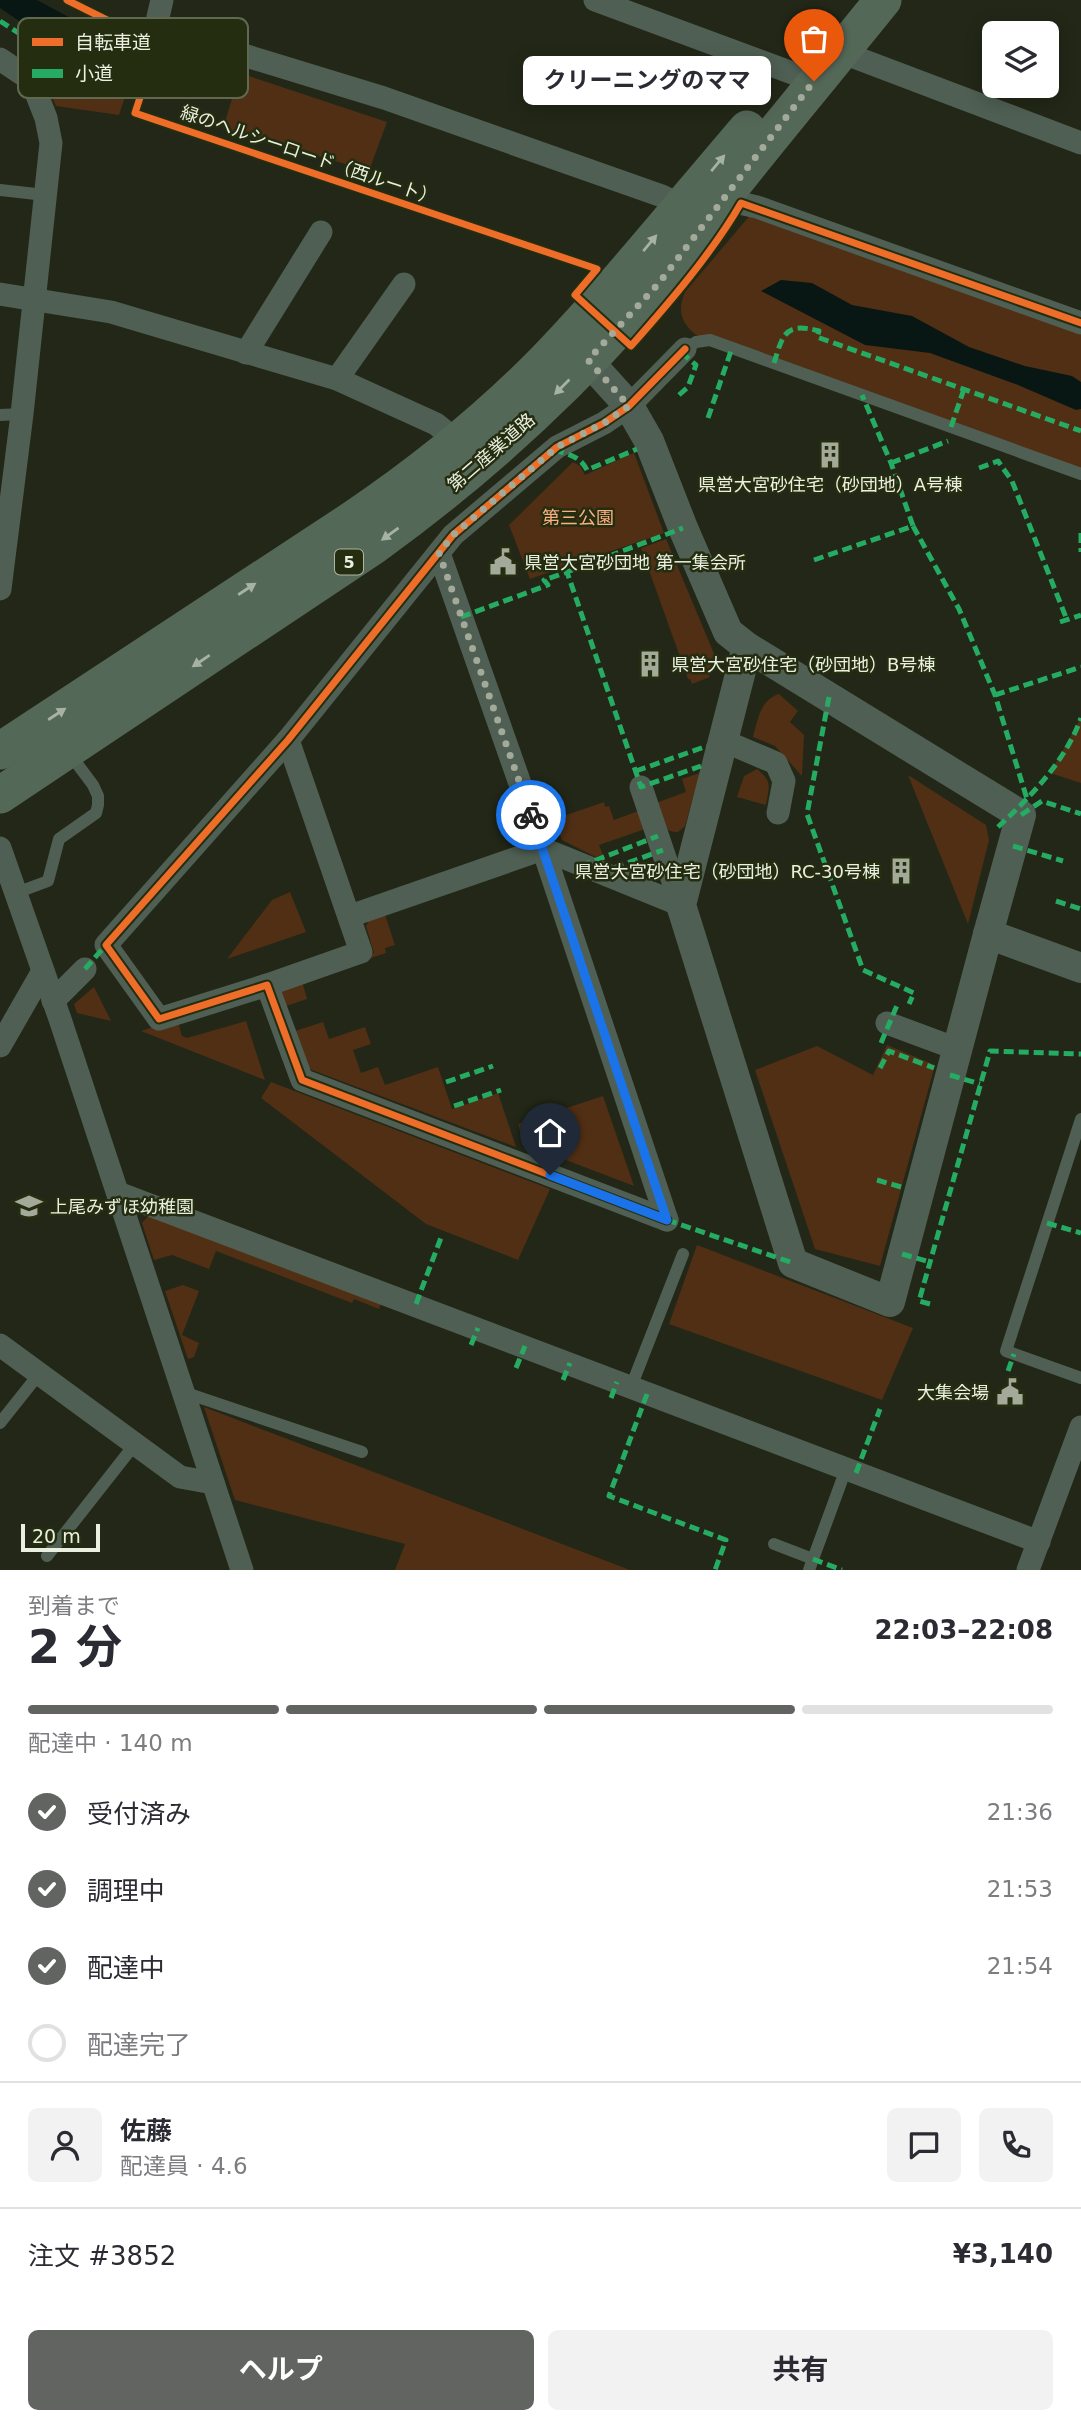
<!DOCTYPE html>
<html lang="ja">
<head>
<meta charset="utf-8">
<style>
  :root { --surface:#fff; --page:#f2f2f3; --text:#2b2b33; --muted:#7c7c81; --line:#e1e1e2; --accent:#616461 }
  body { margin:0; font-family:"DejaVu Sans","Noto Sans JP",sans-serif; background:var(--page); color:var(--text); height:100vh; display:flex; flex-direction:column; font-size:26px; white-space:nowrap }
  * { box-sizing:border-box; margin:0 }
  p { font-size:23px; color:var(--muted) }
  .icon { flex:none; width:38px; height:38px; fill:none; stroke:currentColor; stroke-width:2; stroke-linecap:round; stroke-linejoin:round }
  .map { position:relative; height:1570px; overflow:hidden }
  .sheet { display:flex; flex-direction:column; background:var(--surface); flex:1 }
  .sheet>* { flex:none }
  .tools { position:absolute; left:982px; top:21px; display:grid; gap:14px }
  .tools a { display:grid; place-items:center; width:77px; height:77px; border-radius:10px; background:var(--surface); box-shadow:0 4px 18px #0003; font-size:35px }
  .scale { position:absolute; left:21px; bottom:18px; width:79px; box-sizing:border-box; padding-left:7px; border:4px solid #eaf0df; border-top:0; font-size:19px; line-height:24px; white-space:nowrap; color:#eaf0df; -webkit-text-stroke:5px #252d11; paint-order:stroke }
  .pin { position:absolute; display:grid; place-items:center; width:60px; height:60px; color:#fff; margin:-72px -30px; border-radius:50% 50% 50% 0; rotate:-45deg; box-shadow:0 0 7px #0007 }
  .pin .icon { rotate:45deg }
  .courier { position:absolute; display:grid; place-items:center; width:70px; height:70px; margin:-35px; border:5px solid #1a73e8; border-radius:50%; background:#fff; color:#222; box-shadow:0 2px 9px #0007 }
  .bubble { position:absolute; height:49px; border-radius:10px; background:var(--surface); box-shadow:0 4px 18px #0003; font-size:23px; font-weight:700; line-height:49px; text-align:center }
  .summary em { font-style:normal; font-weight:700 }
  .summary div { display:flex; flex-direction:column-reverse }
  .summary { display:flex; align-items:center; justify-content:space-between; height:119px; padding:0 28px }
  h1 { font-size:46px; font-weight:700; line-height:52px }
  .bar { display:grid; grid-template-columns:repeat(4,1fr); gap:10px 7px; align-content:center; height:84px; padding:0 28px }
  .bar i { height:9px; border-radius:5px; background:var(--line) }
  .bar .on { background:var(--accent) }
  .bar p { grid-column:span 4 }
  .line { display:flex; align-items:center; gap:18px; padding:0 28px; border-top:2px solid var(--line) }
  .line div { flex:1 }
  .round { display:grid; place-items:center; flex:none; width:74px; height:74px; border-radius:10px; background:var(--page) }
  ol { padding:0 28px; list-style:none }
  li { display:flex; align-items:center; gap:21px; height:77px }
  li p { margin-inline-start:auto }
  li .icon { padding:7px; border-radius:50%; background:var(--accent); color:#fff; stroke-width:4 }
  li:last-child { color:var(--muted) }
  li i { width:38px; height:38px; border:4px solid var(--line); border-radius:50% }
  .button { display:flex; gap:14px; margin-top:auto; padding:14px 28px }
  .button a { flex:1; height:80px; border-radius:10px; background:var(--accent); color:#fff; font-size:28px; font-weight:700; line-height:80px; text-align:center }
  .button a+a { background:var(--page); color:var(--text) }
  .map>svg:first-child { display:block }
  .green { fill:#512f14 }
  .water { fill:#091714 }
  .lines { fill:none; stroke-linecap:round; stroke-linejoin:round }
  .service { stroke:#4f5f53; stroke-width:12 }
  .minor { stroke:#4f5f53; stroke-width:23 }
  .tertiary { stroke:#4f5f53; stroke-width:30 }
  .primary { stroke:#546858; stroke-width:37 }
  .quiet { stroke:#26ab63; stroke-width:5; stroke-dasharray:10 5; stroke-linecap:butt }
  .cycleway-casing { stroke:#252d11; stroke-width:11 }
  .cycleway { stroke:#ee6e29; stroke-width:7 }
  .oneway { fill:#a6b3a2 }
  .done { stroke:#a4aa99; stroke-width:7; stroke-dasharray:0 12.6 }
  .route { stroke:#1a73e8; stroke-width:9 }
  .labels { text-anchor:middle; dominant-baseline:central; stroke-width:5; stroke-linejoin:round; paint-order:stroke }
  .shield { fill:#252d11; stroke:#afb6a1; stroke-width:2 }
  .shield-label { font-size:16px; font-weight:bold; fill:#eaf0df }
  .street-label { font-size:18px; fill:#eaf0df; stroke:#252d11 }
  .poi-label { font-size:18px; fill:#eaf0df; stroke:#252d11; text-anchor:start }
  .park-label { font-size:18px; fill:#f9b080; stroke:#252d11 }
  .key { fill:#252d11; stroke:#60684f; stroke-width:2 }
  .key-label { font-size:19px; fill:#eaf0df }
</style>
</head>
<body>
<div class="map">
<svg width="1081" height="1570" viewBox="0 0 1081 1570">
  <rect width="100%" height="100%" fill="#222717"/>
  <g class="green">
    <path d="M27,59L65,77L125,97L119,115L56,106L47,85Z"/>
    <path d="M240,73L387,122L369,171L223,128Z"/>
    <path d="M757,207L1081,323V474L696,335C681,323 677,310 685,292Z"/>
    <path d="M634,453L664,533L530,579L509,525L573,462L580,466L585,475Z"/>
    <path d="M666,539L720,668L707,672L710,677L692,684L690,679H688L641,548Z"/>
    <path d="M779,694L798,711L790,722L804,735L802,776L775,746L753,737C758,719 760,700 779,694Z"/>
    <path d="M1081,718V783L1050,773Z"/>
    <path d="M757,769C773,782 769,786 766,805L737,797L744,776Z"/>
    <path d="M700,773L685,826L678,832C661,833 661,816 656,803L686,792L682,779Z"/>
    <path d="M908,775L986,825L989,840L968,924Z"/>
    <path d="M604,802L605,807L609,806L614,820L641,810L648,828L599,845L603,855L596,857L562,840L555,819Z"/>
    <path d="M290,892L306,932L227,959L272,900Z"/>
    <path d="M384,912L395,945L385,948L386,953L302,981L307,999L286,1006L281,991L284,984L374,953L366,926L371,917Z"/>
    <path d="M94,987L111,1021L77,1013L74,1004Z"/>
    <path d="M177,1019L182,1036L187,1038L246,1021L265,1080L141,1031Z"/>
    <path d="M323,1022L329,1039L365,1027L371,1044L353,1050L361,1073L378,1067L385,1085L438,1067L452,1109L498,1093L516,1147L312,1070L306,1064L295,1031Z"/>
    <path d="M887,1045L935,1065L880,1266L815,1249L755,1070L817,1046L873,1075Z"/>
    <path d="M271,1082L550,1189L518,1260L426,1224L261,1098Z"/>
    <path d="M603,1096L634,1186L524,1144L518,1124Z"/>
    <path d="M150,1214L381,1303L379,1309L354,1299L352,1303L216,1251L209,1269L172,1255L154,1260L142,1223Z"/>
    <path d="M697,1245L913,1328L882,1400L669,1324Z"/>
    <path d="M183,1285L199,1291L182,1335L199,1343L194,1357L188,1359L165,1291Z"/>
    <path d="M204,1407L630,1570H395L405,1544L235,1500Z"/>
  </g>
  <g class="water">
    <path d="M0,0H37L141,56L133,82L31,29L0,8Z"/>
    <path d="M781,280L812,283L852,305L912,316L969,347L1025,366L1072,376L1081,382V409L1076,410L1018,385L930,353L865,345L761,291Z"/>
  </g>
  <g class="lines">
    <g class="service">
      <path d="M0,190L45,195"/>
      <path d="M685,349L696,342L710,340L1081,474"/>
      <path d="M0,415L22,414"/>
      <path d="M16,893L48,881L59,839L96,813L98,805V796L93,785L69,753"/>
      <path d="M1081,1119L1006,1351L1081,1378"/>
      <path d="M631,1387L683,1254"/>
      <path d="M183,1392L362,1452"/>
      <path d="M0,1423L39,1374"/>
      <path d="M774,1544L813,1559"/>
      <path d="M47,1556L135,1444"/>
      <path d="M809,1570L846,1469"/>
    </g>
    <g class="minor">
      <path d="M162,0L158,17L159,25L168,32L384,98L662,196L693,211"/>
      <path d="M595,0L814,81"/>
      <path d="M820,42L854,57L1081,143"/>
      <path d="M0,59L31,80L46,118L51,143L22,414L0,589"/>
      <path d="M722,199L757,207L1081,323"/>
      <path d="M0,294L111,312L337,379L436,424L457,441"/>
      <path d="M246,353L321,232"/>
      <path d="M337,379L404,284"/>
      <path d="M439,553L543,849L667,1220"/>
      <path d="M724,741L776,763L784,781L778,813"/>
      <path d="M641,787L681,905"/>
      <path d="M0,848L60,1019L242,1570"/>
      <path d="M350,916L543,849L681,905"/>
      <path d="M267,985L361,952L288,740"/>
      <path d="M53,1001L85,969"/>
      <path d="M887,1023L957,1049"/>
      <path d="M0,1046L43,971"/>
      <path d="M118,1193L1039,1542"/>
      <path d="M667,1220L302,1080L267,985L159,1019L106,945L288,740L453,535L557,447L604,423L629,406L685,349"/>
      <path d="M0,1345L180,1477L213,1483"/>
      <path d="M1028,1570L1081,1427"/>
    </g>
    <g class="tertiary">
      <path d="M573,344L629,406L649,441L683,528L728,632L747,647L1021,815L988,934L1081,968"/>
      <path d="M747,647L681,905L793,1263L890,1302L988,934"/>
    </g>
    <g class="primary">
      <path d="M0,751L353,519C421,473 487,420 545,361C616,287 680,207 747,129"/>
      <path d="M0,795L375,545C469,477 554,401 631,315C669,273 701,226 736,181C784,120 834,61 883,0"/>
    </g>
    <g class="quiet">
      <path d="M0,21L91,80L140,97"/>
      <path d="M774,363C783,334 785,322 819,331L817,337L1081,431"/>
      <path d="M679,395L688,387L696,365L682,353"/>
      <path d="M708,418L732,348"/>
      <path d="M951,427L964,389"/>
      <path d="M554,450C568,454 580,456 587,470L637,449"/>
      <path d="M891,463L948,441"/>
      <path d="M979,468L998,461L1012,481L1067,620"/>
      <path d="M913,526L959,609L995,695L1027,799"/>
      <path d="M1081,533V552"/>
      <path d="M814,560L913,526L891,463L862,395"/>
      <path d="M567,572L683,528"/>
      <path d="M461,617L548,585L544,580L567,572L641,787L701,766"/>
      <path d="M1060,622L1081,615"/>
      <path d="M995,695L1081,667"/>
      <path d="M829,697L807,814L863,970L914,993L909,1004"/>
      <path d="M636,771L707,746"/>
      <path d="M1021,815L1042,801L1081,814"/>
      <path d="M998,827C1031,796 1065,762 1081,718"/>
      <path d="M1013,846L1063,861"/>
      <path d="M581,866L658,836"/>
      <path d="M600,873L663,850"/>
      <path d="M1056,901L1081,909"/>
      <path d="M85,969L106,945"/>
      <path d="M881,1043L898,1003"/>
      <path d="M880,1068L889,1051L934,1068"/>
      <path d="M950,1075L980,1084"/>
      <path d="M446,1082L493,1066"/>
      <path d="M454,1106L501,1090"/>
      <path d="M877,1180L901,1187"/>
      <path d="M667,1220L793,1263"/>
      <path d="M1047,1223L1081,1233"/>
      <path d="M902,1254L930,1262"/>
      <path d="M416,1304L442,1235"/>
      <path d="M930,1304L919,1301L990,1051L1081,1054"/>
      <path d="M471,1345L478,1328"/>
      <path d="M516,1368L525,1346"/>
      <path d="M1008,1371L1014,1354"/>
      <path d="M563,1380L570,1363"/>
      <path d="M647,1394L609,1496L726,1540L715,1570"/>
      <path d="M611,1398L617,1382"/>
      <path d="M856,1473L880,1409"/>
      <path d="M813,1559L842,1570"/>
    </g>
    <g class="cycleway-casing">
      <g id="cycleway">
        <path d="M67,0L157,45L135,113L597,269L575,295L631,346C669,303 713,252 741,203L1081,323"/>
        <path d="M667,1220L302,1080L267,985L159,1019L106,945L288,740L453,535L557,447L604,423L629,406L685,349"/>
      </g>
    </g>
    <use href="#cycleway" class="cycleway"/>
  </g>
  <defs><path id="oneway-solid" d="M-6-.8H1V-3.2L6.5 0L1 3.2V.8H-6Z" transform="scale(1.75)"/></defs>
  <g class="oneway">
    <use href="#oneway-solid" transform="translate(718 163) rotate(-50)"/>
    <use href="#oneway-solid" transform="translate(650 243) rotate(-50)"/>
    <use href="#oneway-solid" transform="translate(562 387) rotate(135)"/>
    <use href="#oneway-solid" transform="translate(390 534) rotate(144)"/>
    <use href="#oneway-solid" transform="translate(247 589) rotate(-33)"/>
    <use href="#oneway-solid" transform="translate(201 661) rotate(146)"/>
    <use href="#oneway-solid" transform="translate(57 714) rotate(-33)"/>
  </g>
  <g class="lines">
    <path class="done" d="M531,815L439,553L453,535L557,447L604,423L629,406L588,360L659,283L814,81"/>
    <path class="route" d="M531,815L667,1220L550,1175"/>
  </g>
  <defs>
    <g id="building-bare" transform="scale(2.1)"><path d="M-4-6H4V6H1V3H-1V6H-4ZM-2.5-4.3h1.7v1.8h-1.7ZM.8-4.3h1.7v1.8H.8ZM-2.5-1h1.7V.8h-1.7ZM.8-1h1.7V.8H.8Z" fill="#a4aa99" stroke="#252d11" stroke-width="2.5" paint-order="stroke"/></g>
    <g id="civic-bare" transform="scale(2.1)"><path d="M-.6-6.5H3V-4.5H.6V-3L4-1V1h2V6H-6V1h2V-1L-.6-3ZM-1.2 2.5V6h2.4V2.5Z" fill="#a4aa99" stroke="#252d11" stroke-width="2.5" paint-order="stroke"/></g>
    <g id="school-bare" transform="scale(2.1)"><path d="M0-5L7-2L0 1L-7-2ZM-4 1L0 2.5L4 1V4Q0 6-4 4Z" fill="#a4aa99" stroke="#252d11" stroke-width="2.5" paint-order="stroke"/></g>
  </defs>
  <g fill-rule="evenodd">
    <use href="#building-bare" x="830" y="455"/>
    <use href="#civic-bare" x="503" y="562"/>
    <use href="#building-bare" x="650" y="664"/>
    <use href="#building-bare" x="901" y="871"/>
    <use href="#school-bare" x="29" y="1206"/>
    <use href="#civic-bare" x="1010" y="1392"/>
  </g>
  <g class="labels">
    <rect class="shield" x="335" y="549.5" width="28" height="25" rx="5"/>
    <g class="shield-label">
      <text x="349" y="562">5</text>
    </g>
    <g class="street-label">
      <text transform="translate(309 155) rotate(19)">緑のヘルシーロード（西ルート）</text>
      <text transform="translate(491 452) rotate(-41)">第二産業道路</text>
    </g>
    <g class="poi-label">
      <text x="830" y="484" text-anchor="middle">県営大宮砂住宅（砂団地）A号棟</text>
      <text x="524" y="562">県営大宮砂団地 第一集会所</text>
      <text x="671" y="664">県営大宮砂住宅（砂団地）B号棟</text>
      <text x="880" y="871" text-anchor="end">県営大宮砂住宅（砂団地）RC-30号棟</text>
      <text x="50" y="1206">上尾みずほ幼稚園</text>
      <text x="989" y="1392" text-anchor="end">大集会場</text>
    </g>
    <g class="park-label">
      <text x="578" y="517">第三公園</text>
    </g>
  </g>
  <rect x="18" y="18" width="230" height="80" rx="10" class="key"/>
  <rect x="32" y="38" width="31" height="8" fill="#ee6e29"/>
  <rect x="32" y="69" width="31" height="9" fill="#26ab63"/>
  <g class="key-label">
    <text x="75" y="49">自転車道</text>
    <text x="75" y="80">小道</text>
  </g>
</svg>
<div class="tools">
<a><svg class="icon" aria-label="layers" viewBox="0 0 24 24"><path d="M12 4l9 5-9 5-9-5zM3 14l9 5 9-5"/></svg></a>
</div>
<div class="scale">20 m</div>
<div class="pin" style="left:814px;top:81px;background:#ea580c"><svg class="icon" aria-label="bag" viewBox="0 0 24 24"><path d="M5 8h14l-1 12H6zM9 8a3 3 0 0 1 6 0"/></svg></div>
<div class="pin" style="left:550px;top:1175px;background:#1f2937"><svg class="icon" aria-label="home" viewBox="0 0 24 24"><path d="M3 11l9-7 9 7M6 9v11h12V9"/></svg></div>
<div class="courier" style="left:531px;top:815px"><svg class="icon" aria-label="bike" viewBox="0 0 24 24"><circle cx="6" cy="16" r="4"/><circle cx="18" cy="16" r="4"/><path d="M6 16l4-8h5l3 8M10 8l3 8H6M13 5h3"/></svg></div>
<div class="bubble" style="left:523px;top:56px;width:248px">クリーニングのママ</div>
</div>
<section class="sheet">
<div class="summary"><div><h1>2 分</h1><p>到着まで</p></div><em>22:03–22:08</em></div>
<div class="bar"><i class="on"></i><i class="on"></i><i class="on"></i><i></i><p>配達中 · 140 m</p></div>
<ol>
<li><svg class="icon" aria-label="check" viewBox="0 0 24 24"><path d="M5 12l5 5 9-10"/></svg>受付済み<p>21:36</p></li>
<li><svg class="icon" aria-label="check" viewBox="0 0 24 24"><path d="M5 12l5 5 9-10"/></svg>調理中<p>21:53</p></li>
<li><svg class="icon" aria-label="check" viewBox="0 0 24 24"><path d="M5 12l5 5 9-10"/></svg>配達中<p>21:54</p></li>
<li><i></i>配達完了</li>
</ol>
<div class="line" style="height:126px"><a class="round"><svg class="icon" aria-label="person" viewBox="0 0 24 24"><circle cx="12" cy="8" r="4"/><path d="M4 21q1-7 8-7t8 7"/></svg></a><div><b>佐藤</b><p>配達員 · 4.6</p></div><a class="round"><svg class="icon" aria-label="chat" viewBox="0 0 24 24"><path d="M4 5h16v11H9l-5 4z"/></svg></a><a class="round"><svg class="icon" aria-label="phone" viewBox="0 0 24 24"><path d="M5 4h4l2 5-3 2q2 4 5 5l2-3 5 2v4C11 20 4 13 5 4z"/></svg></a></div>
<div class="line" style="height:91px"><div>注文 #3852</div><b>¥3,140</b></div>
<div class="button"><a>ヘルプ</a><a>共有</a></div>
</section>
</body>
</html>
